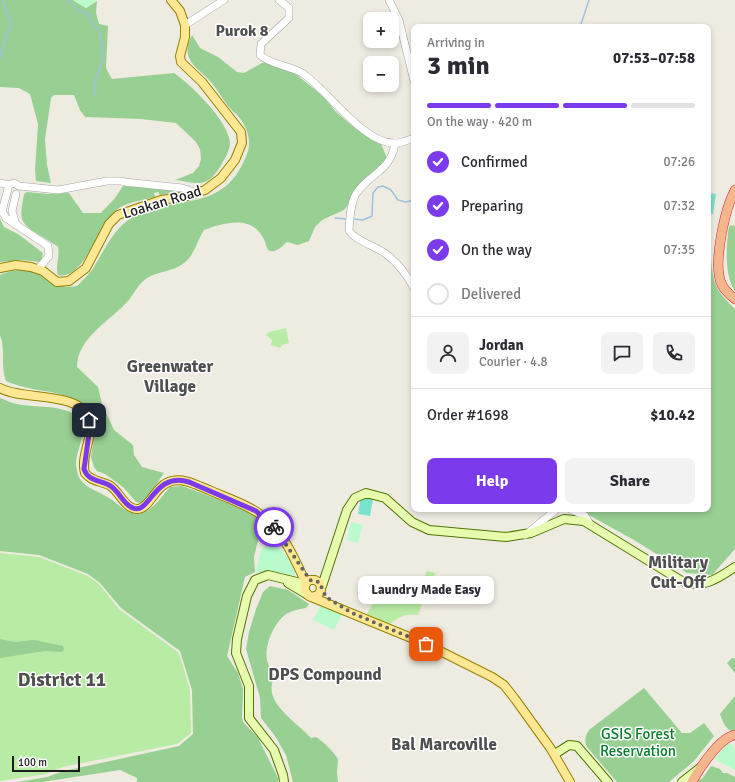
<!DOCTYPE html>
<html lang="en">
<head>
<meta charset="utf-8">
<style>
  :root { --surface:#fff; --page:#f2f2f3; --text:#2b2b33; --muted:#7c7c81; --line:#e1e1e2; --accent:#7c3aed }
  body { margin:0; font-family:Signika,sans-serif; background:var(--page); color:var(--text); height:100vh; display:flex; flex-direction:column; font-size:15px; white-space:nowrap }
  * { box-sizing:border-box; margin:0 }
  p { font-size:13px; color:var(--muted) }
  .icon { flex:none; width:22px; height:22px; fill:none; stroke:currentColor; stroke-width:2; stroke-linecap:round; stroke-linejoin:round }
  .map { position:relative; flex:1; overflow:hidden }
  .side { position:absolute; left:411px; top:24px; width:300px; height:488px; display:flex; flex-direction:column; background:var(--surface); border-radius:8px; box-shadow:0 2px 6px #0003 }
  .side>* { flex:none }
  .fabs { position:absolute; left:363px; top:12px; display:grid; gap:8px }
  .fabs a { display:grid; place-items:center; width:36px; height:36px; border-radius:8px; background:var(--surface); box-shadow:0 2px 6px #0003; font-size:20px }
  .scale { position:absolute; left:12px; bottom:10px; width:68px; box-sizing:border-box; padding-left:4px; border:2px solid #1c1c1c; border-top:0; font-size:11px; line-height:14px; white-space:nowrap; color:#1c1c1c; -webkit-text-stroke:3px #fff; paint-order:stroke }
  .pin { position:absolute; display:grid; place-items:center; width:34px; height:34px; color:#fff; margin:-17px; border-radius:8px; box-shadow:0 2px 6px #0006 }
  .courier { position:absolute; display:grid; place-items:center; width:40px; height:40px; margin:-20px; border:3px solid #7c3aed; border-radius:50%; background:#fff; color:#222; box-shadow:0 1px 5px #0007 }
  .bubble { position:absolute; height:28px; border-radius:8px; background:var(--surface); box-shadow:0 2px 6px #0003; font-size:13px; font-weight:700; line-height:28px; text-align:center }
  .headline em { font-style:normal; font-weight:700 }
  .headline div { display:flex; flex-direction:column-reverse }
  .headline { display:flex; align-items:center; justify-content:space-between; height:68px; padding:0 16px }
  h1 { font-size:26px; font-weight:700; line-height:30px }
  .bar { display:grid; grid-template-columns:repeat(4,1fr); gap:6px 4px; align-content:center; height:48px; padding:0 16px }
  .bar i { height:5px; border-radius:3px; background:var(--line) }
  .bar .active { background:var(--accent) }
  .bar p { grid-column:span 4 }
  .line { display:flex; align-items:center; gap:10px; padding:0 16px; border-top:1px solid var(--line) }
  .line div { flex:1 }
  .round { display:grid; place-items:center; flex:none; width:42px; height:42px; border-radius:8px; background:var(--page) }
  ol { padding:0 16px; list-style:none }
  li { display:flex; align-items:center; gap:12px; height:44px }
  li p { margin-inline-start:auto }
  li .icon { padding:4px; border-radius:50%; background:var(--accent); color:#fff; stroke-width:4 }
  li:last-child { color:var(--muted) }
  li i { width:22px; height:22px; border:2px solid var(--line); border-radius:50% }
  .button { display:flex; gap:8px; margin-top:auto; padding:8px 16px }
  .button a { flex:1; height:46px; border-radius:8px; background:var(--accent); color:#fff; font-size:16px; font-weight:700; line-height:46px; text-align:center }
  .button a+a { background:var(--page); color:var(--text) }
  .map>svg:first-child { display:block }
  .grass { fill:#b8eba3 }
  .forest { fill:#98cf93 }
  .park { fill:#bafbcd }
  .pitch { fill:#7ae1cf }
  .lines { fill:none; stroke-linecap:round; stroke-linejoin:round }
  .stream { stroke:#9ec2de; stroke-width:1.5 }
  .tertiary-casing { stroke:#a3a3a3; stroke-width:8 }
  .secondary-casing { stroke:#507500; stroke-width:10 }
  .primary-casing { stroke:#938100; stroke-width:10 }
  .trunk-casing { stroke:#de1c36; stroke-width:10 }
  .tertiary { stroke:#fff; stroke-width:7 }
  .secondary { stroke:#e8fcb0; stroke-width:8 }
  .primary { stroke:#ffe794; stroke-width:8 }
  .trunk { stroke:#f4b68c; stroke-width:9 }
  .done { stroke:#666561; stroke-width:4; stroke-dasharray:0 7.2 }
  .route { stroke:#7c3aed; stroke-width:5 }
  .labels { text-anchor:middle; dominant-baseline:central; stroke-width:3; stroke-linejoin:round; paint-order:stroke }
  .street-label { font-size:15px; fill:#1c1c1c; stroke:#fff }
  .park-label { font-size:15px; fill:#067d29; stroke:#fff }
  .neighbourhood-label { font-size:16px; font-weight:bold; fill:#4f4f4f; stroke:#fff }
  .quarter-label { font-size:17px; font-weight:bold; fill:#4f4f4f; stroke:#fff }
  .district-label { font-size:19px; font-weight:bold; fill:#4f4f4f; stroke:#fff }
</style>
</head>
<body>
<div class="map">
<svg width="735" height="782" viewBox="0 0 735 782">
  <rect width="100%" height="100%" fill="#eeece1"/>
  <g class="grass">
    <path d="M286,328L289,343L282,345L280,348L271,345L272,340L266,335L269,332Z"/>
    <path d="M0,553L39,557L88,576L99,584L119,609L179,653L190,690L191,733L177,744L62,767L46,774L0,781Z"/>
    <path d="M427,571L435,573L418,615C406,613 400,616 390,624L367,614L387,576L418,592Z"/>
  </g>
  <g class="forest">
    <path d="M0,0H73L86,8L97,1L96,13L99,24L108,26L106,68L112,79L174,73C191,85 230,122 230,144C229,152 224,160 220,167C206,189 198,183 175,180L193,173L199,166L201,159L200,149L196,142L176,123L141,119L85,117L80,110L74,95H54L51,98L45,139L47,165L51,183L36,181L35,170L38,124L30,94L19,88L0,87Z"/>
    <path d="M192,35L200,48L218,57L237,72L244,73L262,63L269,62L292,71L324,97L336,112L356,129L376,138L381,144L387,158L344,210L322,220L315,227L309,241L298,245L287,242C281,247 276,254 268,250C266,246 265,240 262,236C250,215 222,223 204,230C197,240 195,255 184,263C173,272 158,271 147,278C138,284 134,294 128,301C110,321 77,338 77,367L98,387L102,404L114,430L133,445L134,455L142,467L164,473L149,495L141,503L136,502L124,488L105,474L97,471L94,467L91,457L97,420C74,385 39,396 6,381C0,366 6,350 0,335V275C10,271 27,267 38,271C55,279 55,290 77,286C83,280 91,273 95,265C104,251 112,232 127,221C172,189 224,220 248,151C252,138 245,122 235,113C225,105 219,90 209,80C203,73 193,67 189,58C186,49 188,43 192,35Z"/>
    <path d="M123,186L174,190V192L160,195L158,192L154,193L155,197C144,200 128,202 119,208C99,221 85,281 58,275C55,264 60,259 58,247C49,239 25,230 22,219C20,212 23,201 24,194L27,192L48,194L69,193L83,213H101L115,198Z"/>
    <path d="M0,219L4,227L18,234L43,253L41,262L22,260L0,262Z"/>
    <path d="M734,225L735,228V291C724,276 726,244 729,226Z"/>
    <path d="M708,252H710C714,284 712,286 735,309V549L712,575L687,573L634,540L578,509H708Z"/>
    <path d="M0,398C6,400 11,403 17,404C35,408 61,404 77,416C91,427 76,449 76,463C76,466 77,471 78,475C83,488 99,491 109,498C118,503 127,515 138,514C152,512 162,496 170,487L182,486L250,511L262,523L254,557L255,572L245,577L227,656L238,673L243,689L242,717L243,722L258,738L278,778V782H137V778L120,770L42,782H18L47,777L64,771L179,746L193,734L192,690L180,651L121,608L100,583L88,574L39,555L0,551Z"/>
    <path d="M270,586L288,590L309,604L306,608C300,609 294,610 288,613C275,620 264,645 267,660C268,666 273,671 275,677C260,701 297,722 311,738L316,737C325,743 332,750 338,759L337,773L338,782H293L286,755L275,736L261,718L260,698L246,649L249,632L256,609L263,592Z"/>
    <path d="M0,639L15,642L34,640L63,646L64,650L62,652L45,651L0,658Z"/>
    <path d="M732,658H735V673L727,663Z"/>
    <path d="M644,688L682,733H690L704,723L714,736L694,761L669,782H617L587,747C584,741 585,736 589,730Z"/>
    <path d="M735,696V732C726,731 723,722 720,714Z"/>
    <path d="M711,766L720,769L723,773H727L735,777V782H699L697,780L702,779Z"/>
  </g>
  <g class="park">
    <path d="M73,0H97L86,8Z"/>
    <path d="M351,522L363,525L358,543L347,540Z"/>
    <path d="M269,544C280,545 296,564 295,575C282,578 269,570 256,572L261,550Z"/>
    <path d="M321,605L342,615L334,630L313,620Z"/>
    <path d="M728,743L732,744L735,750V770L714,759Z"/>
  </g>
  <g class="pitch">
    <path d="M708,193L716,194L713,214H708Z"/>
    <path d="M361,497L373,499L370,516L358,514Z"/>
  </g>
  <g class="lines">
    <g class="stream">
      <path d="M66,0L79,11L88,14L94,25L100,31L103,58L95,82V95"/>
      <path d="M580,27L589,0"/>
      <path d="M0,58L11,23L3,0"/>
      <path d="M335,218L347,219"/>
      <path d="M353,219L363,220L372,216L373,193L378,187L383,186L391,190L398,200L406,202L414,200"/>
    </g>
    <g class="tertiary-casing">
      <g id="tertiary">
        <path d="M279,0L289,8V18L261,44L260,55C269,64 290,66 302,73C327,89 365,146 396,143C402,143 408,140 414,138"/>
        <path d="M389,0L399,20L414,81"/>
        <path d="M185,25L224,0"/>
        <path d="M395,143C391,172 369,173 356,194C350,204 350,219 349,230C352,239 377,247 386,254C398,263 407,275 414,288"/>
        <path d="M124,182L182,188L197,193"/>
        <path d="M0,183L9,185L14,183L19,186L58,190L107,181H122"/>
        <path d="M9,185L2,211L6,218L48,246L49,256L39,268"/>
        <path d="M16,225L12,211L16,194"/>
        <path d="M570,509L585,516L590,524"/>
        <path d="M525,535L557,509"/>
      </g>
    </g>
    <g class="secondary-casing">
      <g id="secondary">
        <path d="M288,583L308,595"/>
        <path d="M322,586L347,510L355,498L366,493L385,498L412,522L429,530L506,537L531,533L564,519L584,521L680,580C702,590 717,579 735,567"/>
        <path d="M555,754L569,745L577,746L608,782"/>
        <path d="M284,782L283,775L274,750L249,718V686L236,653L237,639L247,596L255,580L268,575L305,584"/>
        <path d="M682,782L700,768"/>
      </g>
    </g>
    <g class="primary-casing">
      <g id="primary">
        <path d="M0,268L16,265L31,267L43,271L57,282L69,281L86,268L109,224L118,215L161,200L187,196L205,190L221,178L235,160L242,143L241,132L202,82L181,62L180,56L185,37V25L180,11L171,0"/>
        <path d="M0,388C21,401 82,390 89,420C94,437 80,456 85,473C91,481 100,481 109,485C119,490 125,510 138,509C150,508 156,484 172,481C185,478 198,486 209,490C227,498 249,505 264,517C284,533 295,560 306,583"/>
        <path d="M311,597L318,595L321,590L320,583L315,580H309L305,585V591L309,596L426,644L492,677L504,685L515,699L551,749L570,782"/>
      </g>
    </g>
    <g class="trunk-casing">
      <g id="trunk">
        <path d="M735,190C725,209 712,265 722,285C725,291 730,295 735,299"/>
        <path d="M692,782C699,769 720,737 735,735"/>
      </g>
    </g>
    <use href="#tertiary" class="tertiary"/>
    <use href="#secondary" class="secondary"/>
    <use href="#primary" class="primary"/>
    <use href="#trunk" class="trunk"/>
  </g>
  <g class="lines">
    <path class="done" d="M274,527L310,580L319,582L326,597L352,613L426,644"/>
    <path class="route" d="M89,420L90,427L84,469C88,481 99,480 109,485C119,490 123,505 133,508C150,515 154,471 189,482L256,511L274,527"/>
  </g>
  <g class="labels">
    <g class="street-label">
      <text transform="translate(162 202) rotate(-17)">Loakan Road</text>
    </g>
    <g class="park-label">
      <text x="638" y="734">GSIS Forest<tspan x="638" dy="17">Reservation</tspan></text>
    </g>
    <g class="neighbourhood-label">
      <text x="242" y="31">Purok 8</text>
    </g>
    <g class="quarter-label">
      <text x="170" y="366">Greenwater<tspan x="170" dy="20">Village</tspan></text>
      <text x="678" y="562">Military<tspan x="678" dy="20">Cut-Off</tspan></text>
      <text x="325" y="674">DPS Compound</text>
      <text x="444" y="744">Bal Marcoville</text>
    </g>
    <g class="district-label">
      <text x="62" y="680">District 11</text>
    </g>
  </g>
</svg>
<div class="fabs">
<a>+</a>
<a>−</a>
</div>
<div class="scale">100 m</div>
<div class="pin" style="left:426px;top:644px;background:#ea580c"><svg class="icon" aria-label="bag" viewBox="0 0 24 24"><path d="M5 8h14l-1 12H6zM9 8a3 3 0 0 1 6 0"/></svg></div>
<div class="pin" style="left:89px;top:420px;background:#1f2937"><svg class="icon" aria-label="home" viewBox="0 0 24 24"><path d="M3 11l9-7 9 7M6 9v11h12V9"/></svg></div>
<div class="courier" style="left:274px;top:527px"><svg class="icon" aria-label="bike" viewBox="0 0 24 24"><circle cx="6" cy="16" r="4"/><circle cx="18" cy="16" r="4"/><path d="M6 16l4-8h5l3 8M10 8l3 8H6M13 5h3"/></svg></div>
<div class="bubble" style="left:358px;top:576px;width:136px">Laundry Made Easy</div>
<section class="side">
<div class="headline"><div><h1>3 min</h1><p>Arriving in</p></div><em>07:53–07:58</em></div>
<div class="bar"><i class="active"></i><i class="active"></i><i class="active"></i><i></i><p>On the way · 420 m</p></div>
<ol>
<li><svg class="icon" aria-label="check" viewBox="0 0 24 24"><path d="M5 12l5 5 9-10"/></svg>Confirmed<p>07:26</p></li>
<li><svg class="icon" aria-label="check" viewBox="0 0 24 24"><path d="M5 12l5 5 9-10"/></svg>Preparing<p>07:32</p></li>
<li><svg class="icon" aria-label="check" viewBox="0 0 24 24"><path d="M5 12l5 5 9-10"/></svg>On the way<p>07:35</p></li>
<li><i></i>Delivered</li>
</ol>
<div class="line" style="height:72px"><a class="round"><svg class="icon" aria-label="person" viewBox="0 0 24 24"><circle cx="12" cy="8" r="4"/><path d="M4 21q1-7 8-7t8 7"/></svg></a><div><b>Jordan</b><p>Courier · 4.8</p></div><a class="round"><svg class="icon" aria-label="chat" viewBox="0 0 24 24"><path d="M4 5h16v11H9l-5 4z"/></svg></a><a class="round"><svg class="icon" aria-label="phone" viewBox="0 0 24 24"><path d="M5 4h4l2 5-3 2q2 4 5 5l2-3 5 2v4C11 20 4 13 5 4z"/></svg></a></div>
<div class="line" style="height:52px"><div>Order #1698</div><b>$10.42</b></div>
<div class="button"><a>Help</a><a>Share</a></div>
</section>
</div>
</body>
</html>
